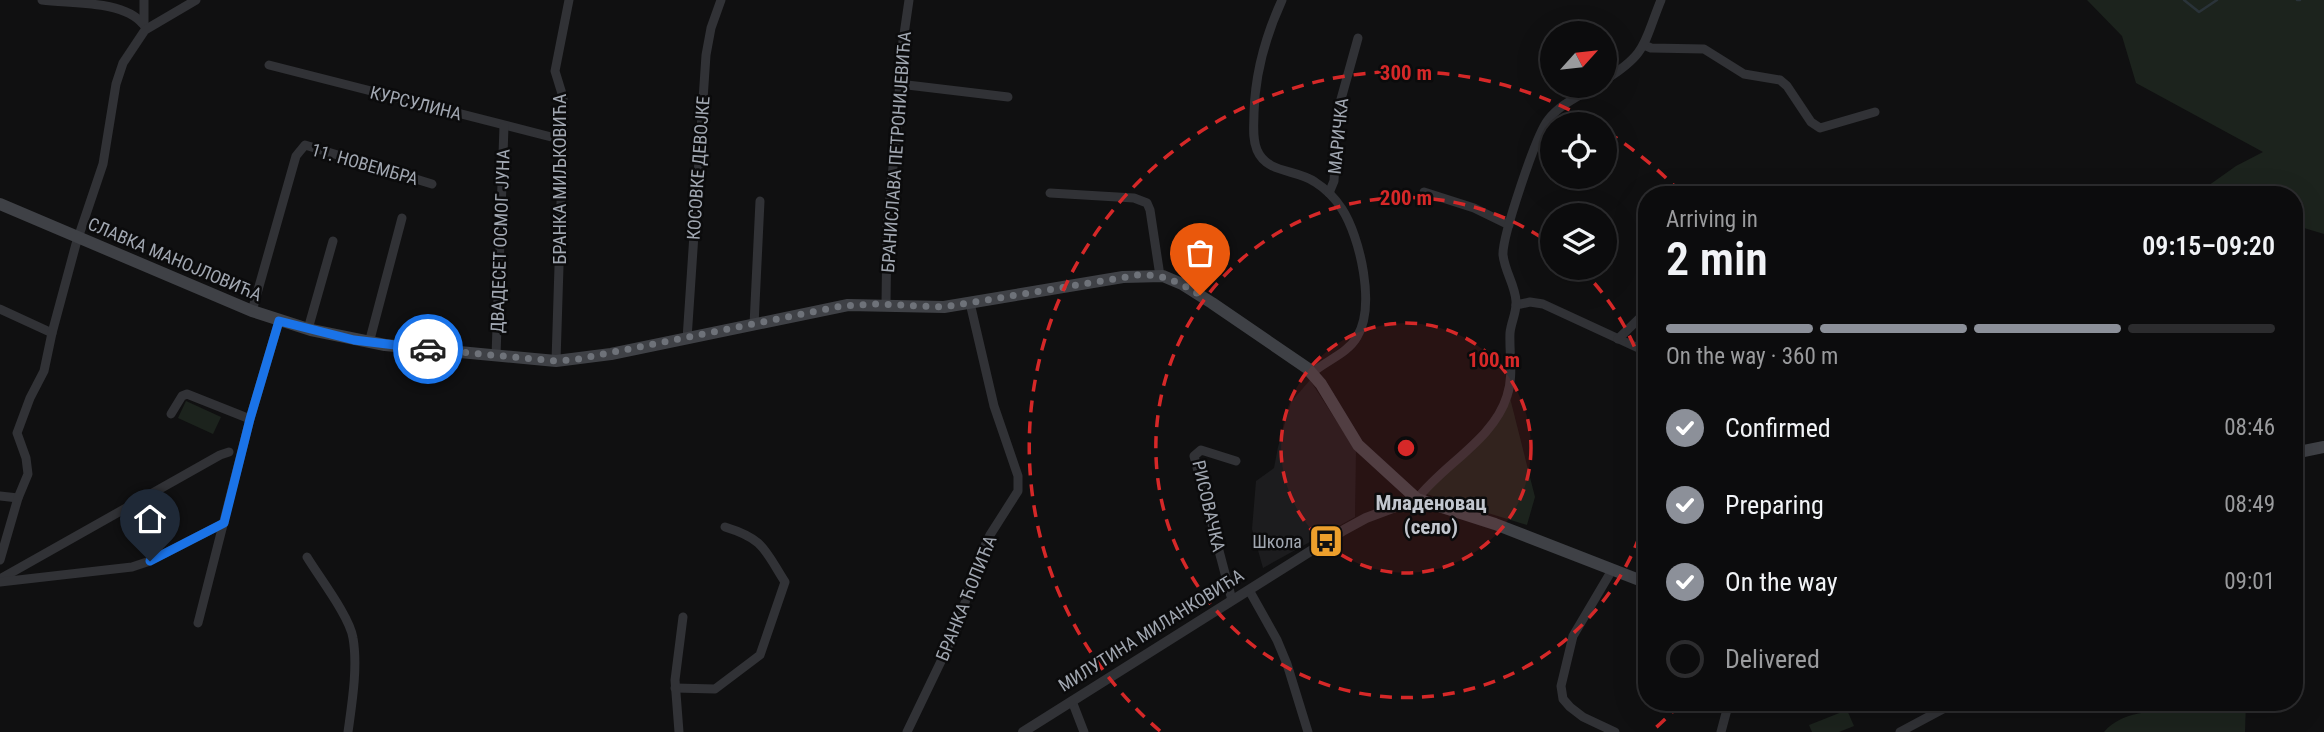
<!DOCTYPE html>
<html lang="en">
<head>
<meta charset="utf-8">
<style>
  :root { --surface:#0c0c0d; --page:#1a1a1b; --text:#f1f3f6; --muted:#9a9b9d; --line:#2c2c2e; --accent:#8c9099 }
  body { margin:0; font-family:"Roboto Condensed",sans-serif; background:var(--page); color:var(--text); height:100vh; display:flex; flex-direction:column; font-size:26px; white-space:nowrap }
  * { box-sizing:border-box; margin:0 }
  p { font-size:23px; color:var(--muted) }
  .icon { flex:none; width:38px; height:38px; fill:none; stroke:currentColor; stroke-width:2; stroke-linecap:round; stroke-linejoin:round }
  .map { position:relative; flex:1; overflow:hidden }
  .sheet { position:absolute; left:1638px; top:186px; width:665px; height:525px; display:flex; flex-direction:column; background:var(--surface); border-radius:28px; box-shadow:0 7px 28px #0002,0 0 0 2px var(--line) }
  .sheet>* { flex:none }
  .needle { width:46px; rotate:63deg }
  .buttons { position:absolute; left:1540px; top:21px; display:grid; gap:14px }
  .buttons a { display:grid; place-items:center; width:77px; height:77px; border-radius:50%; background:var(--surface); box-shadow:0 7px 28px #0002,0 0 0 2px var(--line); font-size:35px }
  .pin { position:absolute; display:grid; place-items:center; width:60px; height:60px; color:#fff; margin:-72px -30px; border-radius:50% 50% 50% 0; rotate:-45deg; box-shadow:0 0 7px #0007 }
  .pin .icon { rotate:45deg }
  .courier { position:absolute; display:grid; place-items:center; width:70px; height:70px; margin:-35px; border:5px solid #1a73e8; border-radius:50%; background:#fff; color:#222; box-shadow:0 2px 9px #0007 }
  .head em { font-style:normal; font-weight:600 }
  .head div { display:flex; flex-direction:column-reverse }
  .head { display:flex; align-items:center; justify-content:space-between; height:119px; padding:0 28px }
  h1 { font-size:46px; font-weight:600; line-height:52px }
  .bar { display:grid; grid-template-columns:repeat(4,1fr); gap:10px 7px; align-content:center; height:84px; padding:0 28px }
  .bar i { height:9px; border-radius:5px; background:var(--line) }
  .bar .on { background:var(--accent) }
  .bar p { grid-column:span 4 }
  ol { padding:0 28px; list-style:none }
  li { display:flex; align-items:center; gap:21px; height:77px }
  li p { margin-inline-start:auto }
  li .icon { padding:7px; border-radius:50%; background:var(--accent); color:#fff; stroke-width:4 }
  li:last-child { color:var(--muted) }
  li i { width:38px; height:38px; border:4px solid var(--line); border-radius:50% }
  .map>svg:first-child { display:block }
  .built { fill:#1c1c1e }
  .green { fill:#1c231d }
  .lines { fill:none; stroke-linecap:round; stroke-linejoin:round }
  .stream { stroke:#2a3339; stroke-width:2.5 }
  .minor { stroke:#313236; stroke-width:9 }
  .tertiary { stroke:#313236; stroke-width:10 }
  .secondary { stroke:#3f4146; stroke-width:12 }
  .done { stroke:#6e7279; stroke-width:7; stroke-dasharray:0 12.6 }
  .route { stroke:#1a73e8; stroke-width:9 }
  .ring { fill:none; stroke:#d62828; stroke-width:3.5; stroke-dasharray:12 9 }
  .labels { text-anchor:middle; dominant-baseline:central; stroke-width:5; stroke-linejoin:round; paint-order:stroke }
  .street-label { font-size:18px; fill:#a1a7b1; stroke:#0b0b0c }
  .poi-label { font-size:18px; fill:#a1a7b1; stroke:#0b0b0c; text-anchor:end }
  .quarter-label { font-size:21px; font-weight:bold; fill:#c2c6ce; stroke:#0b0b0c }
  .centre { fill:#d62828; stroke:#0b0b0c; stroke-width:3.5 }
  .ring-label { font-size:21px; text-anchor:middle; font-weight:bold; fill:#d62828; stroke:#0b0b0c; stroke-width:5; stroke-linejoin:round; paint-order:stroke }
</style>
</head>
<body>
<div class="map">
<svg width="2324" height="732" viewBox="0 0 2324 732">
  <rect width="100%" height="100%" fill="#101011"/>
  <path class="built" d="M1310,380L1356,451L1355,517L1263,568L1252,529L1256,481L1274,468L1278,447L1291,402Z"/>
  <g class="green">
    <path d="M2087,0H2324V234L2294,225V194H2213L2205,188L2236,166L2263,152L2136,83L2122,36Z"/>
    <path d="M1509,394L1535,497L1527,525L1426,494L1446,471L1473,451Z"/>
    <path d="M186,401L221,417L213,434L178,418Z"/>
    <path d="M2197,702H2246L2245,732H2104C2124,708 2163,711 2192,710Z"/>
    <path d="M1847,710L1854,726L1839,732H1812L1809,725Z"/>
  </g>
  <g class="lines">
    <g class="stream">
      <path d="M2184,0L2199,12L2217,0"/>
      <path d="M2297,0H2300"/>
    </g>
    <g class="minor">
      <path d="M42,0C72,4 123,0 143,24"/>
      <path d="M1282,0C1265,37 1255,72 1254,113C1254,125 1252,138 1257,150C1267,174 1297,169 1315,182C1326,189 1335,198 1342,209C1360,237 1376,306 1357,337C1347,354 1327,360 1312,373"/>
      <path d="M144,25V0"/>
      <path d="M1644,45L1651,48L1704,49L1744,74L1780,80L1787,86L1811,122L1820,128L1875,112"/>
      <path d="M269,65L563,140"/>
      <path d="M1605,80C1648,53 1643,44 1661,0"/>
      <path d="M899,84L1008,97"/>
      <path d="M1424,192L1474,208L1509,225"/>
      <path d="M1050,193L1134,198L1147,203L1150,210L1160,276"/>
      <path d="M1329,193L1334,181L1338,110L1358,38"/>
      <path d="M1900,194L1904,192"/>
      <path d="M886,304L887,227L898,117L901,55L909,0"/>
      <path d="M1516,305L1530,302L1543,304L1647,352"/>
      <path d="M0,309L52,333"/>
      <path d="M252,311L296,156L305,145L432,184"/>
      <path d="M754,325L760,201"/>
      <path d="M308,329L333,241"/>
      <path d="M687,339L706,55L711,28L721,0"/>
      <path d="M1618,339L1647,311"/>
      <path d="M369,343L402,218"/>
      <path d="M496,356L504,126"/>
      <path d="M556,361L563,140V97L555,71L569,0"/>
      <path d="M171,414L182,396L187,394L250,419"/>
      <path d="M0,496L18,498"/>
      <path d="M1417,499C1444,464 1494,439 1507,396C1514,375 1509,354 1510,333C1511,322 1517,312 1516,301C1515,285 1505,272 1503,255C1502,237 1536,135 1548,120C1559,105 1579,96 1595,86"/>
      <path d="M307,557C319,577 350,617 353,638C358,667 352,703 348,732"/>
      <path d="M0,560L18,498L28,474L26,458L17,433L30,398L44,371L52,333L76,244L103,164L116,84L123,63L145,30L196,0"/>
      <path d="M1612,570L1573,636L1561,686L1563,699L1570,707L1583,717L1615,732"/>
      <path d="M0,579L220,455L229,452"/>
      <path d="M0,582L132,567L150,561L224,523"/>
      <path d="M1249,590L1277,640L1287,664L1308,732"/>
      <path d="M1232,600L1194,456L1201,450L1236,461"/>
      <path d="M198,623L250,419L279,321"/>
      <path d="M675,688L715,689L760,655L785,582C764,549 764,539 725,527"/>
      <path d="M1072,701L1084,732"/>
      <path d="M679,732L675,680L683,617"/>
      <path d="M907,732L957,628L978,561L990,535L1018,491V476L994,406L970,303"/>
      <path d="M1721,732L1729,702"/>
      <path d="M1900,732L1943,709"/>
    </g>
    <path class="tertiary" d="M1023,732L1344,530L1366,518L1417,499"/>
    <g class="secondary">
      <path d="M0,204L252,311L311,330L385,345L556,361L611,354L848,305L944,307L1123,277L1163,276L1182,284L1212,303L1307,368L1321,384L1358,445L1417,499L1495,524L1647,583"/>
      <path d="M2294,453L2324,447"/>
    </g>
  </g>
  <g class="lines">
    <path class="done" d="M428,349L556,361L579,359L842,306L876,304L944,307L1138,275C1163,274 1179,282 1200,295"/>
    <path class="route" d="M150,561L224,523L250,419L279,321L354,340L428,349"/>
  </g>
  <circle cx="1406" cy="448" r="125" fill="#d62828" fill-opacity=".12"/>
  <g class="ring">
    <circle cx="1406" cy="448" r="125"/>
    <path d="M1646 517A250 250 0 1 1 1551 244M1580 268A250 250 0 0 1 1646 379"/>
    <path d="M1680 704A375 375 0 0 1 1652 731M1160 731A375 375 0 0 1 1594 123M1607 132A375 375 0 0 1 1680 192"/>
  </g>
  <defs>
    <g id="bus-square" transform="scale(1.75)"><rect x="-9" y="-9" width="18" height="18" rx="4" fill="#ec9f2c" stroke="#0b0b0c"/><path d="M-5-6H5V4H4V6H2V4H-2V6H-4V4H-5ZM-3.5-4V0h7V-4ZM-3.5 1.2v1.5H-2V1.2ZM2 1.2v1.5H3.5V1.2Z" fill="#111"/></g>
  </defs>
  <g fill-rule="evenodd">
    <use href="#bus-square" x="1326" y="541"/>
  </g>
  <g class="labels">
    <g class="street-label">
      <text transform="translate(416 103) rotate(14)">КУРСУЛИНА</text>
      <text transform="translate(1338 136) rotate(-84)">МАРИЧКА</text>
      <text transform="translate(896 152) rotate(-86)">БРАНИСЛАВА ПЕТРОНИЈЕВИЋА</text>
      <text transform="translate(365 164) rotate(16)">11. НОВЕМБРА</text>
      <text transform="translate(698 168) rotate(-86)">КОСОВКЕ ДЕВОЈКЕ</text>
      <text transform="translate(559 179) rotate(-90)">БРАНКА МИЉКОВИЋА</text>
      <text transform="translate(500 241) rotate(-88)">ДВАДЕСЕТ ОСМОГ ЈУНА</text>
      <text transform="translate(175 259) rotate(23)">СЛАВКА МАНОЈЛОВИЋА</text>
      <text transform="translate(1209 506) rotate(77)">РИСОВАЧКА</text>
      <text transform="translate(966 598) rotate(-68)">БРАНКА ЋОПИЋА</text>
      <text transform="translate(1151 630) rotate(-32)">МИЛУТИНА МИЛАНКОВИЋА</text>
    </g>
    <g class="poi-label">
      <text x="1302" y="541">Школа</text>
    </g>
    <g class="quarter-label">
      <text x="1431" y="503">Младеновац<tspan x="1431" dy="24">(село)</tspan></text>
    </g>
  </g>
  <circle cx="1406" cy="448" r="10" class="centre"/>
  <g class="ring-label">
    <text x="1406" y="80">300 m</text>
    <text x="1406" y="205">200 m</text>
    <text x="1494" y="367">100 m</text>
  </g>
</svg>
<div class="buttons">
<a><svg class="needle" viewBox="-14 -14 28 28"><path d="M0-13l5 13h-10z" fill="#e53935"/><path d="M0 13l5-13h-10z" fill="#9a9b9d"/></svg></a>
<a><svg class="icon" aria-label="locate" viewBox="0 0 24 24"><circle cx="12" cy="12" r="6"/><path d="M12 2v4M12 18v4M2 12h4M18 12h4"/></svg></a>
<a><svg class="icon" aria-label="layers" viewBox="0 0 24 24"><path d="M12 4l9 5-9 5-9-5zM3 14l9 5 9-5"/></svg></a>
</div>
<div class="pin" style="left:1200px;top:295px;background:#ea580c"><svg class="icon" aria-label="bag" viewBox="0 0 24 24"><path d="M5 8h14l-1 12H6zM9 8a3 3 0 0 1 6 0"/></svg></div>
<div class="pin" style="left:150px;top:561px;background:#1f2937"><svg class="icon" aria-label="home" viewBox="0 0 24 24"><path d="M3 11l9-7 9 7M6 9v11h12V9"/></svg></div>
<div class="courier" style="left:428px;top:349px"><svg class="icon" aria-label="car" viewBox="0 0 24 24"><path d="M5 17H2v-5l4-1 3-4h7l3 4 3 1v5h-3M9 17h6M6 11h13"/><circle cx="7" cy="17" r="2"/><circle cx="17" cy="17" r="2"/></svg></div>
<section class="sheet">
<div class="head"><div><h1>2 min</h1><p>Arriving in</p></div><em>09:15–09:20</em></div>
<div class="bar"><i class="on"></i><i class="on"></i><i class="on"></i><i></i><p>On the way · 360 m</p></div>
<ol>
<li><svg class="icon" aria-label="check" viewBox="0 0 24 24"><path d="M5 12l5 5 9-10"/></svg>Confirmed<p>08:46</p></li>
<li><svg class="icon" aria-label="check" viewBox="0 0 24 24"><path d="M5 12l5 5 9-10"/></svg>Preparing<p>08:49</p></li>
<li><svg class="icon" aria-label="check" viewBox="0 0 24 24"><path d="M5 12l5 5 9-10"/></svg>On the way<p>09:01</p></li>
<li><i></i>Delivered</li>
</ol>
</section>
</div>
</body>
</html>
